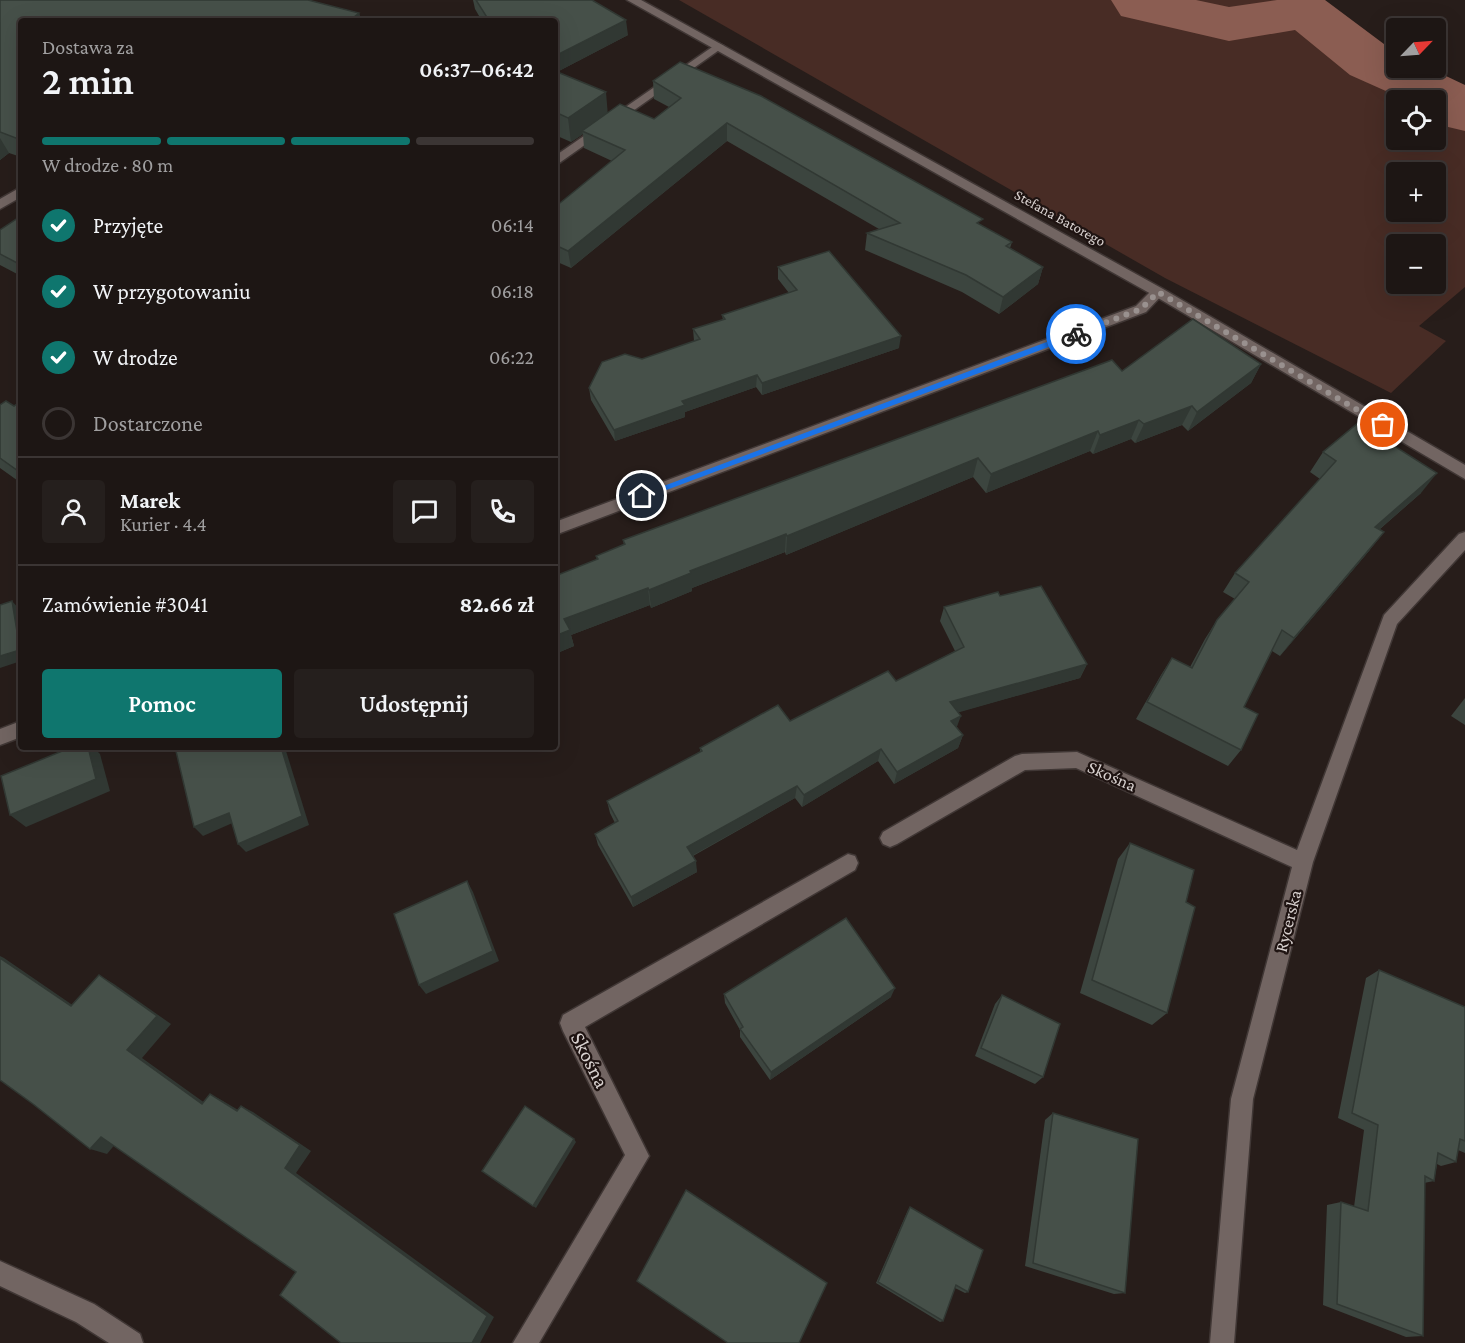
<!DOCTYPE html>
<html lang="pl">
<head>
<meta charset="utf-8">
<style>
  :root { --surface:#1d1614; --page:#251f1d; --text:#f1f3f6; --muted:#a09fa0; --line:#3b3534; --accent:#0f766e }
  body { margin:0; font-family:"Crimson Pro",serif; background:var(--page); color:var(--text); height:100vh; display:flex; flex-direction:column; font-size:22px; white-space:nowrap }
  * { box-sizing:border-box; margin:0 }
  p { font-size:20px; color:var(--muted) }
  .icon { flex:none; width:33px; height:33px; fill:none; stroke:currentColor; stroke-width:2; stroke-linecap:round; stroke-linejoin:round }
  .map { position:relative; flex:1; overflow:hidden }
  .details { position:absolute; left:18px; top:18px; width:540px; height:732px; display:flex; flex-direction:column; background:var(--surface); border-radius:6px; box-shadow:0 6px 24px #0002,0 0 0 2px var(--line) }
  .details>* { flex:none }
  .needle { width:39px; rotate:65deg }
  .tools { position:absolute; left:1386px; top:18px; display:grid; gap:12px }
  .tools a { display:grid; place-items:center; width:60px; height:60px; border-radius:6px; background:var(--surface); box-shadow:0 6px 24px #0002,0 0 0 2px var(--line); font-size:30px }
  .pin { position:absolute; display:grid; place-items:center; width:51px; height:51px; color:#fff; margin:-26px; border:3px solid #fff; border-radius:50%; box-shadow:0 2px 6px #0007 }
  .courier { position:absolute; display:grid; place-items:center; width:60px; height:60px; margin:-30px; border:4px solid #1a73e8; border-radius:50%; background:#fff; color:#222; box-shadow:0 2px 8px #0007 }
  .summary em { font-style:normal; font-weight:600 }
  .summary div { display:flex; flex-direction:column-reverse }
  .summary { display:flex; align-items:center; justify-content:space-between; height:102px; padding:0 24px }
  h1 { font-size:39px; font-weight:600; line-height:45px }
  .bar { display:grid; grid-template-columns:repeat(4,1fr); gap:9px 6px; align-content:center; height:72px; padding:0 24px }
  .bar i { height:8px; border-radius:4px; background:var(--line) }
  .bar .on { background:var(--accent) }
  .bar p { grid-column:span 4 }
  .line { display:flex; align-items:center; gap:15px; padding:0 24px; border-top:2px solid var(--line) }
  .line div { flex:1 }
  .round { display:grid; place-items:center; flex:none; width:63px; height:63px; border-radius:6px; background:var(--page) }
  ol { padding:0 24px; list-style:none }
  li { display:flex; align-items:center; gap:18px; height:66px }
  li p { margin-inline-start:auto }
  li .icon { padding:6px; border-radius:50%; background:var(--accent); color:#fff; stroke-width:4 }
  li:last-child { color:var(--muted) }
  li i { width:33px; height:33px; border:3px solid var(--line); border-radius:50% }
  .cta { display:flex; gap:12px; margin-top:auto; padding:12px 24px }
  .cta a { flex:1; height:69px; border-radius:6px; background:var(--accent); color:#fff; font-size:24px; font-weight:600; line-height:69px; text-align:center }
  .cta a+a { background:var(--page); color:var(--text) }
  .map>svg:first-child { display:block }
  .green { fill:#482c25; fill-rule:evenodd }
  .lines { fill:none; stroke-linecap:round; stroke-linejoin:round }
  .river { fill:#8b5d52; fill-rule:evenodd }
  .street-casing { stroke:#403735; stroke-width:3 }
  .secondary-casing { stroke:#403735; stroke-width:3 }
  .street { fill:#726562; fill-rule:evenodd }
  .secondary { fill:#726562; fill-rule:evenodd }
  .wall { fill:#3c453f }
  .shaded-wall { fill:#313833 }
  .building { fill:#465049; stroke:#313833; stroke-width:1.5 }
  .route { fill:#1a73e8 }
  .done { stroke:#99918f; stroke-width:6; stroke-dasharray:0 10.8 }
  .labels { text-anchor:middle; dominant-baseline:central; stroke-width:4.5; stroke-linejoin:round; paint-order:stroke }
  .far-street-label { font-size:15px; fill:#d7d0ce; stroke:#1e1311 }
  .street-label { font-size:18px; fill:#d7d0ce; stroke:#1e1311 }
  .near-street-label { font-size:21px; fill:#d7d0ce; stroke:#1e1311 }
</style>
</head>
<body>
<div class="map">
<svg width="1465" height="1343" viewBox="0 0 1465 1343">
  <rect width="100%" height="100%" fill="#271d1a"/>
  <path class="green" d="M679,0H1320L1316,7L1396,60V68H1408L1465,105V287L1419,326L1446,341L1391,393L1165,278ZM1396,100H1436V140H1396ZM1396,172H1436V212H1396ZM1436,244V284H1396V244Z"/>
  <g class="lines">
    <path class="river" d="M1111,0H1196L1229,7L1277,0H1325L1396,53V68H1429L1465,85V131L1444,126L1436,120V100H1406L1350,75L1295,30L1229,41L1121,16Z"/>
    <g class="street-casing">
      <g id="street">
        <path d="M718,43L724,46L722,48L555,166V156Z"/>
        <path d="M21,187V197L0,209V199Z"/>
        <path d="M1158,287L1165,292L1146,312L555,535V522L1136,306L1153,289Z"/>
        <path d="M1465,532V550L1397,624L1313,862L1253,1099L1234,1343H1210L1231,1099L1292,867L1076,768L1025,770L897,844L890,847L883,844L880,838L883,832L1015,756L1022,754L1077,752L1297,850L1384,615L1459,534Z"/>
        <path d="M21,721V737L0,745V729Z"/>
        <path d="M848,854L855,856L858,863L855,870L585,1027L649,1156L539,1343H513L625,1155L563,1031L560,1023L563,1015Z"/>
      </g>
    </g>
    <g class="secondary-casing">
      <g id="secondary">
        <path d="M627,0H641L1163,289L1465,465V479L1153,295Z"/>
        <path d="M0,1261L94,1304L140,1334L143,1343H109L76,1322L0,1286Z"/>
      </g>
    </g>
    <use href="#street" class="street"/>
    <use href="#secondary" class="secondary"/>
  </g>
  <g class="wall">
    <path d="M0,0L359,13L361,21H21V157L9,153L0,160Z"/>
    <path d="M473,0H592L628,35L557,72L608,113L654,119L669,107L654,99L653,81L981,226L1012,242L1010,248L1043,267L1038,284L999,314L962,292L865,250L867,233L879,229L727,141L571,268L555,261V207L612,161L584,148L583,134L571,142L555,135V21H482L475,9Z"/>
    <path d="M21,216V276L0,265V230Z"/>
    <path d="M778,267L899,348L762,395L756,387L685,412V417L615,441L591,400L589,388L642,359L694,341L693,329L723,320L722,315L789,293L778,279Z"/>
    <path d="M1261,364L1251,383L1188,431L1182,425L1135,443L1131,439L1093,454L1090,451L986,493L973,477L786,555L785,552L692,588V591L651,608L650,605L571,635L574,646L555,654L597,560L596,556L624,545L623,540L1122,371Z"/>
    <path d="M21,401V483L0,468V405L14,406Z"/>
    <path d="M1323,452L1421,493L1380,529L1369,551L1280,656L1272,651L1244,707L1241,750L1228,766L1136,719L1161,675L1172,658L1190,667L1205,639L1217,620L1235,599L1223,592L1235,573L1320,479L1310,472Z"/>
    <path d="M1000,596L1087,664L1080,678L958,712L957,727L963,735L958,748L894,784L878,761L802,807L795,798L693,856L697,872L633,907L598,845L595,834L615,823L610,813L607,801L700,753V748L790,721L896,681L955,651L940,621L944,607Z"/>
    <path d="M1465,698V725L1451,716Z"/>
    <path d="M1130,843L1186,902L1167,1013L1152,1025L1080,993L1118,859Z"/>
    <path d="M1379,970L1465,1007V1153L1458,1150L1456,1162L1441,1166L1437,1164L1434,1181L1424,1183L1423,1336L1406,1337L1323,1305L1327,1205L1341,1202L1354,1207L1364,1130L1338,1118L1366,978Z"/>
    <path d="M724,994L891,997L770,1080L740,1037V1030L725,1003Z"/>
    <path d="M1002,995L1043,1077L1035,1084L975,1056L995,1004Z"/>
    <path d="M1053,1113L1125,1293L1114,1294L1025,1266L1045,1120Z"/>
    <path d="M910,1207L968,1292L965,1293L955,1288L943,1321L940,1322L876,1283L908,1210Z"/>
  </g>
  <g class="shaded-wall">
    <path d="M359,13L361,21H349Z"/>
    <path d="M626,20L628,35L555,73V56Z"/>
    <path d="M606,92L608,116L582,131L583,134L571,142L568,118Z"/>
    <path d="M727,123V141L571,268L568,251Z"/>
    <path d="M0,138L9,153L0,160Z"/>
    <path d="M1043,267L1038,284L999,314L1003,297Z"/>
    <path d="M901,336L899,348L762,395V383Z"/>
    <path d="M1261,364L1251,383L1188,431L1197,412Z"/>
    <path d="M757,375L756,387L685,412V417L615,441L614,430L682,401Z"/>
    <path d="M1192,406L1182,425L1135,443L1144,424Z"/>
    <path d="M1139,420L1131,439L1093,454L1100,435Z"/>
    <path d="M1098,431L1090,451L986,493L991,474Z"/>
    <path d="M978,458L973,477L786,555L787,536Z"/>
    <path d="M1437,473L1421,493L1360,546L1375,527Z"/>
    <path d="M1384,532L1369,551L1280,656L1294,638Z"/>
    <path d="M786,534L785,552L692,588V591L651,608L649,590L690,571Z"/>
    <path d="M648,588L650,605L571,635L574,646L555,654V636L564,619Z"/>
    <path d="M12,601L20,610L21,614V661L0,668V656Z"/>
    <path d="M1087,664L1080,678L946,716L950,702Z"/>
    <path d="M961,716L956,729L951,721Z"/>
    <path d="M963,735L958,748L894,784L897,772Z"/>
    <path d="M88,747H93L100,754L110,791L26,827L10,815Z"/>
    <path d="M255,747H260L264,761L257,751Z"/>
    <path d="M281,747H283L286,751L309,825L246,852L238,844Z"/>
    <path d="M881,749L878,761L802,807L804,795Z"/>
    <path d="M797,786L795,798L688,858L687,847Z"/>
    <path d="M229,813L237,821L203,836L194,827Z"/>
    <path d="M696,861L697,872L633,907L631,897Z"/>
    <path d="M467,881L473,892L499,961L426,994L419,985Z"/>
    <path d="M0,956L4,958L87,1015L71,1006L0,958Z"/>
    <path d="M99,975L114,984L171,1024L142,1058L216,1111L202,1104L127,1050Z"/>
    <path d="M895,988L891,997L770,1080L771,1072Z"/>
    <path d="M210,1094L223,1101L250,1117L237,1111Z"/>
    <path d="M241,1106L253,1112L311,1151L296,1173L494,1317L480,1343H472L285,1168Z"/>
    <path d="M101,1137L117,1142L107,1154L90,1149Z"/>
    <path d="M574,1139L576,1142L536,1208L533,1206Z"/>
  </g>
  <g class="building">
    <path d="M0,0H308L359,13L349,21H21V140L0,132Z"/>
    <path d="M476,0H592L626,20L555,56V21H493L488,19Z"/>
    <path d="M680,62L761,96L983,219L977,223L1012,242L1006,246L1043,267L1003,297L966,275L867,233L900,223L727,123L568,251L555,245V207L625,150L582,131L620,104L654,119L681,98L653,81Z"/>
    <path d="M555,71L606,92L568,118L555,112Z"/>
    <path d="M21,216V265L0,254V230Z"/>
    <path d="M829,251L901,336L762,383L757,375L682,401L685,405L614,430L589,388L602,362L625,354L642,359L700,339L693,329L725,319L722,315L797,290L778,267Z"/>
    <path d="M1193,319L1261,364L1197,412L1192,406L1144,424L1139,420L1100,435L1098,431L991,474L978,458L787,536L786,534L690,571L691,573L649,590L648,588L564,619L570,630L555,636V576L598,559L596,556L625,544L623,540L1112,360L1122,371Z"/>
    <path d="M6,401L14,406L21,401V473L0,458V405Z"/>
    <path d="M1358,423L1437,473L1375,527L1384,532L1294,638L1282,630L1244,707L1258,714L1241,750L1147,702L1172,658L1192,668L1217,620L1249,582L1235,573L1336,461L1323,452Z"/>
    <path d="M1041,586L1087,664L950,702L961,716L951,721L963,735L897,772L881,749L804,795L797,786L687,847L696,861L631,897L595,834L618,821L607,801L702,751L700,748L778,705L790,721L888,671L896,681L964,647L944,607L998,592L1000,596Z"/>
    <path d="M12,601L20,650L0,656V605Z"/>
    <path d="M72,747H88L96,779L10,815L1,776Z"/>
    <path d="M175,747H255L257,751L267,747H281L302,816L238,844L229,813L194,827Z"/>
    <path d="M1130,843L1194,870L1186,902L1195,907L1167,1013L1092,980Z"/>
    <path d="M467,881L493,951L419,985L394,914Z"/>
    <path d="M846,918L895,988L771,1072L740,1029L743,1027L724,994Z"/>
    <path d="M0,958L71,1006L99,975L157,1016L127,1050L202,1104L210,1094L237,1111L241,1106L300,1145L285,1168L487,1316L472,1343H341L280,1295L296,1272L101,1137L90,1149L33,1104L0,1080Z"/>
    <path d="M1379,970L1465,1007V1141L1460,1139L1456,1162L1438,1153L1434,1181L1425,1176L1423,1336L1337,1304L1341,1202L1368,1211L1378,1125L1352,1113Z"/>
    <path d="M1002,995L1060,1024L1043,1077L981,1048Z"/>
    <path d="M525,1106L574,1139L533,1206L482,1171Z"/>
    <path d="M1053,1113L1138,1139L1125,1293L1033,1263Z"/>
    <path d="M686,1190L827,1283L799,1343H728L637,1281Z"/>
    <path d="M910,1207L983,1250L968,1292L956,1285L943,1321L878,1282Z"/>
  </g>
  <path class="route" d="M1076,331L1080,334L1078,336L645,498H639L637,496Z"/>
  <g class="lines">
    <path class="done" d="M1076,334L1141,309L1158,292L1383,425"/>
  </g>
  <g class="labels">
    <g class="far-street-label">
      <text transform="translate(1060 218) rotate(29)">Stefana Batorego</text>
    </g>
    <g class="street-label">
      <text transform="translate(1112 776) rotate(24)">Skośna</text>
      <text transform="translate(1288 921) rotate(-76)">Rycerska</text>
    </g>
    <g class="near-street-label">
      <text transform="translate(590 1060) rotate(63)">Skośna</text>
    </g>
  </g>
</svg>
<div class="tools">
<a><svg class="needle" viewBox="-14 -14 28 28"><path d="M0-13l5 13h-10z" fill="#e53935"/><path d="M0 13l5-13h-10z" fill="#a09fa0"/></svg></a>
<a><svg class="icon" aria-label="locate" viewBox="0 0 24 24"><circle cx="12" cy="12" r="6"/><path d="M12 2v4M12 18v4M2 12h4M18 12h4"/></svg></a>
<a>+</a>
<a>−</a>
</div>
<div class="pin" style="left:1383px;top:425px;background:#ea580c"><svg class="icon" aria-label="bag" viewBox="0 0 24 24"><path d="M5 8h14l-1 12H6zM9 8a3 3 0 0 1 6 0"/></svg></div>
<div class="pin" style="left:642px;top:496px;background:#1f2937"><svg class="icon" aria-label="home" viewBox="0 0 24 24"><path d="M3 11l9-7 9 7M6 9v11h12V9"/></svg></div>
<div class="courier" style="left:1076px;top:334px"><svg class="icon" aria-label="bike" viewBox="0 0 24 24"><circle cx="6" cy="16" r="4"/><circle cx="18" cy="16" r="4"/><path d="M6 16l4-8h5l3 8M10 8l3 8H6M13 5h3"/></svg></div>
<section class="details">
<div class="summary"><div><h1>2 min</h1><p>Dostawa za</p></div><em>06:37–06:42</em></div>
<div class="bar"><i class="on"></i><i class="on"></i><i class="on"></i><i></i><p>W drodze · 80 m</p></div>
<ol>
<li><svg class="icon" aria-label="check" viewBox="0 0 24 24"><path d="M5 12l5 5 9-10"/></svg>Przyjęte<p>06:14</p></li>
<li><svg class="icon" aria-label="check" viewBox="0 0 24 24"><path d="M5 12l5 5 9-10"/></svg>W przygotowaniu<p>06:18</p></li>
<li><svg class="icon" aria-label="check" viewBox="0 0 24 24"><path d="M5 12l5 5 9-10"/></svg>W drodze<p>06:22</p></li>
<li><i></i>Dostarczone</li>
</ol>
<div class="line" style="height:108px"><a class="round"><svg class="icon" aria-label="person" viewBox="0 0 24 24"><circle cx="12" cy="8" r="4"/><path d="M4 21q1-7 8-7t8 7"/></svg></a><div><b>Marek</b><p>Kurier · 4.4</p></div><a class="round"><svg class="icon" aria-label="chat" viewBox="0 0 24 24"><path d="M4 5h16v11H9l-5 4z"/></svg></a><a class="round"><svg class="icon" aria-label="phone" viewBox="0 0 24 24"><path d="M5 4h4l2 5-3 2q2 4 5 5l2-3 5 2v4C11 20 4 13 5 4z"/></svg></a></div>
<div class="line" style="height:78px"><div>Zamówienie #3041</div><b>82.66 zł</b></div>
<div class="cta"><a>Pomoc</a><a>Udostępnij</a></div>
</section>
</div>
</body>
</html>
